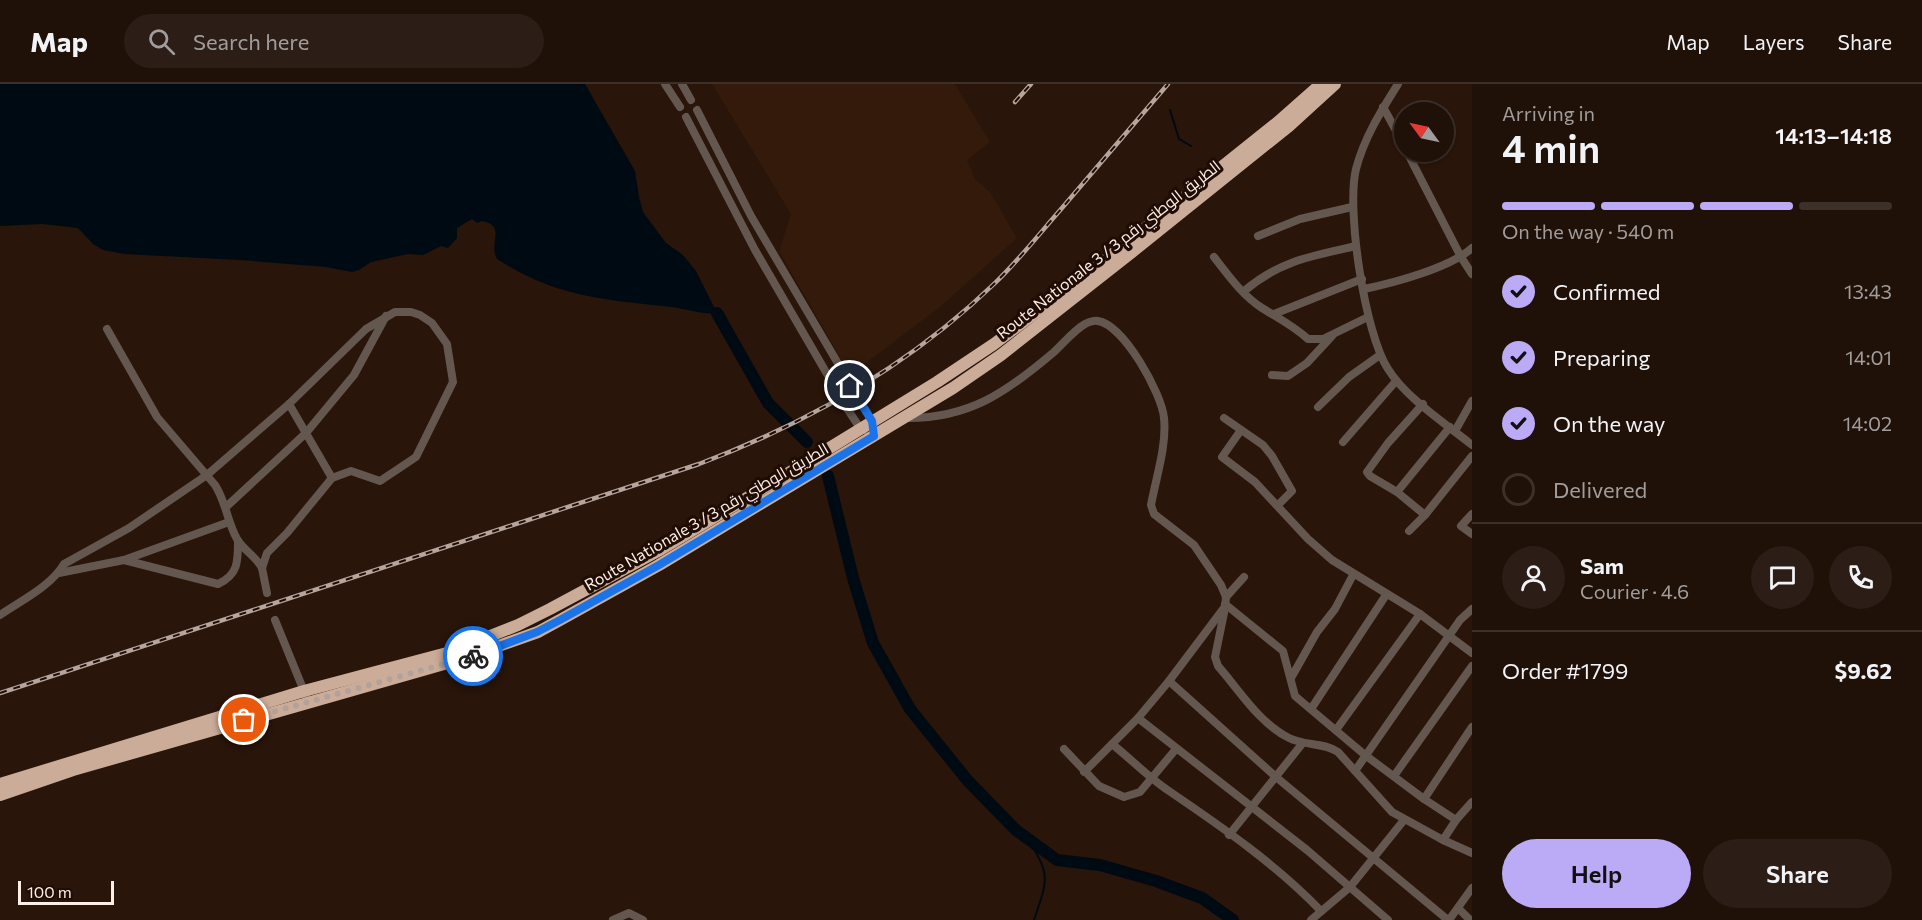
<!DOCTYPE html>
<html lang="en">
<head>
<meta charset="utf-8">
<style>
  :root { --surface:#1f1008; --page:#2c1e16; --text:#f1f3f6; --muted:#a19d9c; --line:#3c3029; --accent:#bbaaf6 }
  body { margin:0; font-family:Commissioner,Cairo,sans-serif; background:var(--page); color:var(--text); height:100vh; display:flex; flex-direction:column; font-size:22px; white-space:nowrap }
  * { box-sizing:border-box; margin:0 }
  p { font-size:20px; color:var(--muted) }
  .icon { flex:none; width:33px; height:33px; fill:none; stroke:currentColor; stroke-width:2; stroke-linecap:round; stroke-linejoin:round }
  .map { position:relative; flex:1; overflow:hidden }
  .side { display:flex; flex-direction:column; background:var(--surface); width:450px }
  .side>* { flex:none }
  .needle { width:39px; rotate:303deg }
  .controls { position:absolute; left:1394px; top:18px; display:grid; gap:12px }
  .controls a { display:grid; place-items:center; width:60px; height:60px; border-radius:50%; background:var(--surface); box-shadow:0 2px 4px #0004,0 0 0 2px var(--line); font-size:30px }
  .scale { position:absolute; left:18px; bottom:15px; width:96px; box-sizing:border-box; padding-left:6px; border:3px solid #fdeee7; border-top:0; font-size:16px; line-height:21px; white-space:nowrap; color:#fdeee7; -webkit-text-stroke:4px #1f0c03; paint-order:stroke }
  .pin { position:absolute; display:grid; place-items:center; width:51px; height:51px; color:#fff; margin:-26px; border:3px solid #fff; border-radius:50%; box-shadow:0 2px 6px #0007 }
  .courier { position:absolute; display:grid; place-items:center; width:60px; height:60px; margin:-30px; border:4px solid #1a73e8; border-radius:50%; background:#fff; color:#222; box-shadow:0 2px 8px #0007 }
  .summary em { font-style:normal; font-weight:600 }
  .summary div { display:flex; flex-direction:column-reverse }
  .summary { display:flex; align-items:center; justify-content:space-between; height:102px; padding:0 30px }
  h1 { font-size:39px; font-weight:600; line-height:45px }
  .bar { display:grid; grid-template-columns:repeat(4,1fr); gap:9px 6px; align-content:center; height:72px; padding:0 30px }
  .bar i { height:8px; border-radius:4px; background:var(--line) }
  .bar .on { background:var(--accent) }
  .bar p { grid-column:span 4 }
  .line { display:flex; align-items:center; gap:15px; padding:0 30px; border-top:2px solid var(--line) }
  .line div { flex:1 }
  .round { display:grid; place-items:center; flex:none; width:63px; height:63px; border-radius:32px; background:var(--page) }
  ol { padding:0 30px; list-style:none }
  li { display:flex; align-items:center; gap:18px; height:66px }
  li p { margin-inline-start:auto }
  li .icon { padding:6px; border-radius:50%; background:var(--accent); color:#111; stroke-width:4 }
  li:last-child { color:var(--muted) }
  li i { width:33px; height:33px; border:3px solid var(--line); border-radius:50% }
  .cta { display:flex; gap:12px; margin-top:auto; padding:12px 30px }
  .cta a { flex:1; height:69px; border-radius:36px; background:var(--accent); color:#111; font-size:24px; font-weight:600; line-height:69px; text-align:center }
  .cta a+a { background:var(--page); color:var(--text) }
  header { display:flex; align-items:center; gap:36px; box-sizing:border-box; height:84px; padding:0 30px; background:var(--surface); border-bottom:2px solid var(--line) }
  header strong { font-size:28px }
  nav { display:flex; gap:33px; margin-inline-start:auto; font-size:21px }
  .search { width:420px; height:54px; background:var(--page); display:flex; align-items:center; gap:15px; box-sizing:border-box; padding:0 21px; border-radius:33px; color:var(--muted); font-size:22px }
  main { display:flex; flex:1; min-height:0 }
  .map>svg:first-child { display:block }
  .built { fill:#331a0a }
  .water { fill:#000a12 }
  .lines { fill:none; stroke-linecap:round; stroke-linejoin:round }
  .stream { stroke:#000a12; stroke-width:2 }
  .river { stroke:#000a12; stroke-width:12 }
  .minor { stroke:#63574f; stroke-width:8 }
  .highway { stroke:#cbac99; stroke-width:12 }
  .rail-casing { stroke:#b6a59d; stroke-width:4.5 }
  .rail { stroke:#1f0c03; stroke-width:2; stroke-dasharray:7; stroke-linecap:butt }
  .done { stroke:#b3a29a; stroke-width:6; stroke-dasharray:0 10.8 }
  .route { stroke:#1a73e8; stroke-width:8 }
  .labels { text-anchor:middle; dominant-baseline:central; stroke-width:6; stroke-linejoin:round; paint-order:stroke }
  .street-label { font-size:16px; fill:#fdeee7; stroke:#1f0c03 }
</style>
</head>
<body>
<header>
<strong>Map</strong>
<div class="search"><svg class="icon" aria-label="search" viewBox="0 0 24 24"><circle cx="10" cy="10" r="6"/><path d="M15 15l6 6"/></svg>Search here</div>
<nav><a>Map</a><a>Layers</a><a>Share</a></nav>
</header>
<main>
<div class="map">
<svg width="1472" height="836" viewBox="0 0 1472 836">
  <rect width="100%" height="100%" fill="#29150a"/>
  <path class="built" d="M712,0H955L990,58L967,76L975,95L990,108L1017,154L940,223L850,291L779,167L791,130Z"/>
  <path class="water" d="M0,0H585L635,87L639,113L643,128L666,159L683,171L696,187L717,229C703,231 687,225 672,223C603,215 558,214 497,175C488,159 507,142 482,137L477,139L472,135L457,144V154L448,164L441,162L423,171L408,170L371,178L359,186L352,188L326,183L240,176L124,170L103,166L93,160L78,144L42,140L0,142Z"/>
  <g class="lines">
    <g class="stream">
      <path d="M1170,26L1179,55L1191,62"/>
      <path d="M1027,754C1051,791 1048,795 1034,836"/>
    </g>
    <g class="river">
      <path d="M717,229L768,319L807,358"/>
      <path d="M828,392L853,494L873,559L910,625L968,697L1016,746L1057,776L1100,781L1156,797L1202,814L1233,836"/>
    </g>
    <g class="minor">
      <path d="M665,0L680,23"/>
      <path d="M682,0L691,16"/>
      <path d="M1398,0C1381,27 1364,54 1356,85C1346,126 1365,250 1388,285C1406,314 1446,340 1472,361"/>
      <path d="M1383,23L1404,61"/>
      <path d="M697,26L751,132L872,337L873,343"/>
      <path d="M686,33L755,166L848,326L860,344L864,346"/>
      <path d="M1407,68L1461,173L1472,190"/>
      <path d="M1258,152L1300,135L1352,123"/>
      <path d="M1214,173C1228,191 1243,212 1262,224C1278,234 1294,242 1308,255H1323L1368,233"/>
      <path d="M1364,205C1393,199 1450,184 1472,164"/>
      <path d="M1243,208C1279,177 1311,172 1356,162"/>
      <path d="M1274,230L1362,195"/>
      <path d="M107,245L157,333L215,401C226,418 227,437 237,455C243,466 256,472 262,484"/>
      <path d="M1272,291L1288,292L1307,279L1332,252"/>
      <path d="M289,320L332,394"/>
      <path d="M1423,320L1388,359L1367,388L1370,392L1397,408L1425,431"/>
      <path d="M1318,323L1349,293L1380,271"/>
      <path d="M905,334C969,335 1007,308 1054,268C1064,259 1073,247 1085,240C1089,238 1094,236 1098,237C1124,241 1162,310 1164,334C1167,361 1156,394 1151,421L1154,430L1194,461L1221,501L1226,513L1225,524L1215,573L1218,582C1240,607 1259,639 1289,654C1305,662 1323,658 1338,668L1392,728L1443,756L1472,769"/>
      <path d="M1224,334L1263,361L1272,372L1292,407L1278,421"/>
      <path d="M1241,346L1222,373L1255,398L1308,455L1332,476L1420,530L1472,569"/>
      <path d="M1455,347L1472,317"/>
      <path d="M1343,358L1396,297"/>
      <path d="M1397,408L1450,343"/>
      <path d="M226,423L306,349L354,291L386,232"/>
      <path d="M1472,430L1461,442L1472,450"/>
      <path d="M1409,447L1425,431L1472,372"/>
      <path d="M124,476L218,500C238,491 238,478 238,457"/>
      <path d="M59,489L124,476L229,438"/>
      <path d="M1226,513L1244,493"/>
      <path d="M1225,520L1283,567L1295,612L1365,671L1424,715"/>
      <path d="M0,531C22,516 50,503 64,480L129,444L207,391L289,320L366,245L395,228H411L420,231L432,239L447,260L453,298L416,373L380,397L351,387L332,394L287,449L267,469L262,484L267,509"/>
      <path d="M275,536L306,612"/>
      <path d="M1291,594L1317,548L1335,525L1353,491"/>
      <path d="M1169,597L1276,693L1448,836"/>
      <path d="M1311,625L1386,511"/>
      <path d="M1138,634L1307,766L1388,836"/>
      <path d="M1336,646L1420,530"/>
      <path d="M1112,660C1131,675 1149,694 1169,707C1222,743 1277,781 1321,827"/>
      <path d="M1064,665L1099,702L1124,713L1140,708L1176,665"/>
      <path d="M1355,687L1460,536L1472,525"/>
      <path d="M1084,688L1138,634L1169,597L1224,524"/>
      <path d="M1394,692L1472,582"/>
      <path d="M1456,736L1424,715L1472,643"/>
      <path d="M1229,751L1302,660"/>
      <path d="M1443,756L1456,736L1472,718"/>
      <path d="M1459,825L1470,836"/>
      <path d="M613,836L629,829L643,836"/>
      <path d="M1311,836L1350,803L1404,736"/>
      <path d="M1449,836L1472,804"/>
    </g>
    <g class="highway">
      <path d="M0,700L304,607L447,569L518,541L550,525L658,467L792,387L937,298L994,260L1088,190L1278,38L1321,0"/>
      <path d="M0,711L73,686L465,574L538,548L560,536L659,481L953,304L1001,271L1132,168L1289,42L1335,0"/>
    </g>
    <g class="rail-casing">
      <g id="rail">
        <path d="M1015,18L1031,0"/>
        <path d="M0,609L699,380C808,339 911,280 995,199C1019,176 1040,149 1062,124C1097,83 1133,41 1168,0"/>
      </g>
    </g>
    <use href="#rail" class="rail"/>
  </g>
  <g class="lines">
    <path class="done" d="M244,636L473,572"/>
    <path class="route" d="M473,572L537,548L560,536L659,481L874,352L872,337L850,302"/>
  </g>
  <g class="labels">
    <g class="street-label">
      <text transform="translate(1108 165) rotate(-38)">Route Nationale 3 / الطريق الوطني رقم 3</text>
      <text transform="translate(706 432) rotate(-30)">Route Nationale 3 / الطريق الوطني رقم 3</text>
    </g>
  </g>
</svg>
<div class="controls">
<a><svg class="needle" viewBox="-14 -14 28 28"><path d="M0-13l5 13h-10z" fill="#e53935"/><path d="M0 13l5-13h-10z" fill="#a19d9c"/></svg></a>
</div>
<div class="scale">100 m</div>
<div class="pin" style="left:244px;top:636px;background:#ea580c"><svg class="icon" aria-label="bag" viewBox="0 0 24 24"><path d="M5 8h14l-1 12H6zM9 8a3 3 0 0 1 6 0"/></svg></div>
<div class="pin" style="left:850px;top:302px;background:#1f2937"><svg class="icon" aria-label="home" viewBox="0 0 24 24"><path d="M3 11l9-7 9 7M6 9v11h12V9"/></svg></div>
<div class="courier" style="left:473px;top:572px"><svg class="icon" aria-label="bike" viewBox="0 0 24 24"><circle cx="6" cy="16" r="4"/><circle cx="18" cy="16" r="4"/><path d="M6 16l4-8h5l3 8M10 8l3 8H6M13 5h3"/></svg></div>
</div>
<section class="side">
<div class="summary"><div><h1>4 min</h1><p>Arriving in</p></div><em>14:13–14:18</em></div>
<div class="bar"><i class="on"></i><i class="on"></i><i class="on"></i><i></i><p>On the way · 540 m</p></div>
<ol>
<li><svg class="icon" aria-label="check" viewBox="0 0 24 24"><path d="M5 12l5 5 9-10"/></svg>Confirmed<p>13:43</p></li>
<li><svg class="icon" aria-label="check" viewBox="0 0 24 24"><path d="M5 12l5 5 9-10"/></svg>Preparing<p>14:01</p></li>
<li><svg class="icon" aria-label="check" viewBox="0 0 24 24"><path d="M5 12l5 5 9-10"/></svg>On the way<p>14:02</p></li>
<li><i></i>Delivered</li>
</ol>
<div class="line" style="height:108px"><a class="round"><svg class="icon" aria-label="person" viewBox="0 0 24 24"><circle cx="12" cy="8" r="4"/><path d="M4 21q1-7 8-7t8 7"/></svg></a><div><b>Sam</b><p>Courier · 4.6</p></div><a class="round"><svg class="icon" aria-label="chat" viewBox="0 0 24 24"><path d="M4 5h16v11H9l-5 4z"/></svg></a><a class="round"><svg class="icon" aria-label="phone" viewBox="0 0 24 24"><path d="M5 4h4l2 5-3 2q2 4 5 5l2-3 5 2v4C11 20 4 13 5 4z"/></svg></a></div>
<div class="line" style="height:78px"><div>Order #1799</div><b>$9.62</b></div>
<div class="cta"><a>Help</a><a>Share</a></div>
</section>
</main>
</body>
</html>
